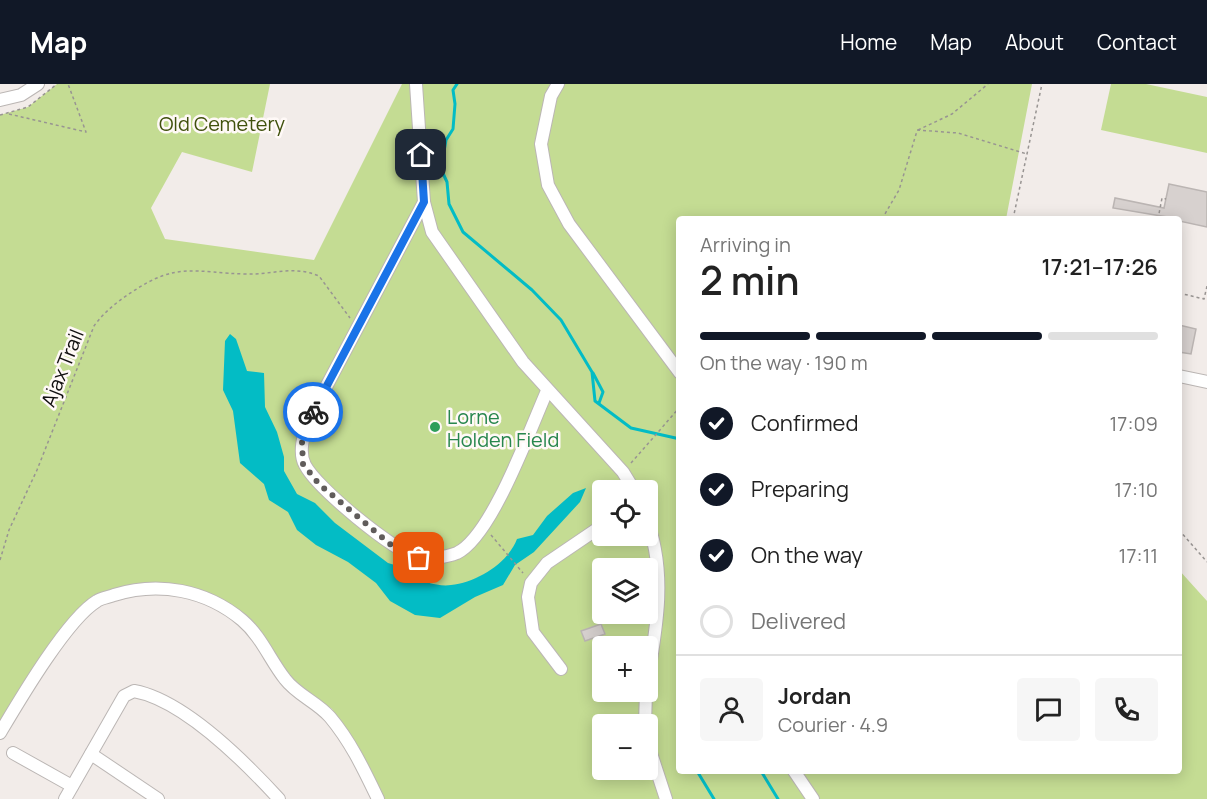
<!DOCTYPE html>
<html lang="en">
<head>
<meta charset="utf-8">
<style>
  :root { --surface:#fff; --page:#f6f6f6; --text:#222; --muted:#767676; --line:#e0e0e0; --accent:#111827 }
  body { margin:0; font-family:Manrope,sans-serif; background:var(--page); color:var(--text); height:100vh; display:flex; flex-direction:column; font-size:22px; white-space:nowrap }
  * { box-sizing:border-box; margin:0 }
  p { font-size:20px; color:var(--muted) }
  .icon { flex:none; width:33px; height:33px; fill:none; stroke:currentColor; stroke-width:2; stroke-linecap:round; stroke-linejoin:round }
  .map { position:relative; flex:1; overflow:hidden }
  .sheet { position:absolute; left:676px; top:132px; width:506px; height:558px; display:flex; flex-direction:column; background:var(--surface); border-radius:6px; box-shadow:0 3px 15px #0003 }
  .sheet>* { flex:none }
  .controls { position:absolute; left:592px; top:396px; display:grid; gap:12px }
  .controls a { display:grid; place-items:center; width:66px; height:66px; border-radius:6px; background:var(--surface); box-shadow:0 3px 15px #0003; font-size:30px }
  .pin { position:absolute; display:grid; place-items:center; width:51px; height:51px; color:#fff; margin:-26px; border-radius:12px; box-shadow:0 3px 9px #0006 }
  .courier { position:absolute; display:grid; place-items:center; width:60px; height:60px; margin:-30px; border:4px solid #1a73e8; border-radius:50%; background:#fff; color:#222; box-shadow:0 2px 8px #0007 }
  .summary em { font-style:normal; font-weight:600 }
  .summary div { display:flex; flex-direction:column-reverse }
  .summary { display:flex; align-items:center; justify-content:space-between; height:102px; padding:0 24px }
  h1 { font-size:39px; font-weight:600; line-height:45px }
  .bar { display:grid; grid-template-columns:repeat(4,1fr); gap:9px 6px; align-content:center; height:72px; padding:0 24px }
  .bar i { height:8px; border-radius:4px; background:var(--line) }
  .bar .selected { background:var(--accent) }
  .bar p { grid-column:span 4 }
  .line { display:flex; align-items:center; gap:15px; padding:0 24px; border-top:2px solid var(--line) }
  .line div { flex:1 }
  .round { display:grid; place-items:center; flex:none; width:63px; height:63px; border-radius:6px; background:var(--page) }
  ol { padding:0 24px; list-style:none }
  li { display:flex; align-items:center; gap:18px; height:66px }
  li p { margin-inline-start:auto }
  li .icon { padding:6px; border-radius:50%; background:var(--accent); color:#fff; stroke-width:4 }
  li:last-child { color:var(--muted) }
  li i { width:33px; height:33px; border:3px solid var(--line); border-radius:50% }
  header { display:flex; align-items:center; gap:36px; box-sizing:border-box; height:84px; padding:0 30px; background:var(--accent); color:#fff }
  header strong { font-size:28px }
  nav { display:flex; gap:33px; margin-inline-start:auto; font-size:21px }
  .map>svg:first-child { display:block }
  .green { fill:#c4dc93; fill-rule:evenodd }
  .water { fill:#03bcc5 }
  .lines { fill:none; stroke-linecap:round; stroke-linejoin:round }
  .stream { stroke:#03bcc5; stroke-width:3 }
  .building { fill:#d7d1cf; stroke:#bbb5b3; stroke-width:1.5 }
  .minor-casing { stroke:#bbb6b4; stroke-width:14 }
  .path { stroke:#989492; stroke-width:1.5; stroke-dasharray:3 3; stroke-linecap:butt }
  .minor { stroke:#fff; stroke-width:12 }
  .done { stroke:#605c5b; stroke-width:6; stroke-dasharray:0 10.8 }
  .route { stroke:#1a73e8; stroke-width:8 }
  .leisure-dot { fill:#2e9e5b; stroke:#fff9f7; stroke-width:2 }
  .labels { text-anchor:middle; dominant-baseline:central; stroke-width:5; stroke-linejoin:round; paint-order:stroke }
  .park-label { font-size:20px; fill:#40510d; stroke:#fff9f7 }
  .street-label { font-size:20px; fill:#110f0f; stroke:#fff9f7 }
  .leisure-label { font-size:20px; fill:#27864d; stroke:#fff9f7; text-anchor:start }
</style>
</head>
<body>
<header>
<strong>Map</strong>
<nav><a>Home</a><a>Map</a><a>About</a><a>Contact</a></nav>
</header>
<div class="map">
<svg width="1207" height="715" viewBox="0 0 1207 715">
  <rect width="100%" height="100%" fill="#f2ece9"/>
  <g class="green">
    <path d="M57,0H270L252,88L182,68L151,124L165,155L314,176L402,0H1032L1006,135H680V687H1179V486L1207,517V715H384L358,662L332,625L289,594L257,549L192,506L96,514L0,647V31L28,23ZM603,406H648V452H603ZM603,484H648V530H603ZM603,562H648V608H603ZM603,640H648V686H603Z"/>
    <path d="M1111,0H1146L1207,13V69L1101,46Z"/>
  </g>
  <path class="water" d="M230,250L236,255L247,287L264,289L265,323L277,348L284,373V387L297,410L315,419L335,439L388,479L408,485L410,493C423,497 438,503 451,501C477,498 508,479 517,455L533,451L547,432L573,409L586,404L580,418L534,468L515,481L503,501L475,513L440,534L415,531L390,517L376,499L348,478L316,461L297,446L288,428L269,416L264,400L240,379L233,327L223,306L225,257Z"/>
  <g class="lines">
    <g class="stream">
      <path d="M457,0L453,6L455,20L453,45L446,56L441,85L447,98L449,120L463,148L532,206L561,236L592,288L595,317L631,344L680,355"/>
      <path d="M593,289L603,308L599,319"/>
      <path d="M697,687L714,715"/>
      <path d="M761,687L778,715"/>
    </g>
  </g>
  <g class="building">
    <path d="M1169,100L1207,108V143L1179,137V135L1113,124L1115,114L1164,124Z"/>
    <path d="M1179,241L1196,245L1191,270L1179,268Z"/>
    <path d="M601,540L605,550L585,557L581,547Z"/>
  </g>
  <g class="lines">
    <g class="minor-casing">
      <g id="minor">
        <path d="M416,0L424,118L432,148L523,278L623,388L634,406"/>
        <path d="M558,0L551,12L541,60L548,101L569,140L680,289"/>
        <path d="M0,16L21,11L38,0"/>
        <path d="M424,118L308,337C304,350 298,368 305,381C317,404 392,466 417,473C427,476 447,473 457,469C492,452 530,345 547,307"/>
        <path d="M1179,292L1207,298"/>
        <path d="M648,439C666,490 657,541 648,594"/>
        <path d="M561,585L533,548L528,513L531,499L547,479L603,441"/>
        <path d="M645,640L646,608"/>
        <path d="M0,649C19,617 67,535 97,517C101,514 109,513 114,511C159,497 206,506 242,536C261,552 270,576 285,595C297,611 317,618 330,633C351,658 364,686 378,715"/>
        <path d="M648,660L666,715"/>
        <path d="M13,669L72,702"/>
        <path d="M91,670L158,715"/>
        <path d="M794,687L813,715"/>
        <path d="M65,715L124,612L134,607C184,616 245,678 279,715"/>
      </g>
    </g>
    <g class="path">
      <path d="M9,30L86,48L68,0"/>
      <path d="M0,31L28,23L57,0"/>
      <path d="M917,46L958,49L1027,70"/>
      <path d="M918,46L952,30L988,0"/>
      <path d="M882,135L899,106L917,47"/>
      <path d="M1013,135L1042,0"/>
      <path d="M1158,135L1162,114L1166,115"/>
      <path d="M1179,209L1204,215L1207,202"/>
      <path d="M631,379L680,323"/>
      <path d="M1179,446L1207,478"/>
      <path d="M491,451L523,489"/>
      <path d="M0,476L9,446L37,386L94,242C104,228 118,217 132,208C178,177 195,189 246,190C272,191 293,181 319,192L350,234"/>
    </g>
    <use href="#minor" class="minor"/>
  </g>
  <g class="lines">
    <path class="done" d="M313,328L302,358L303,380L319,400L396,465L419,474"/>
    <path class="route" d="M313,328L424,118L421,71"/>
  </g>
  <circle class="leisure-dot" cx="435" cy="343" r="6"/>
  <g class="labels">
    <g class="park-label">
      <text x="222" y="39">Old Cemetery</text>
    </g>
    <g class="street-label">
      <text transform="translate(62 284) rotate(-68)">Ajax Trail</text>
    </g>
    <g class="leisure-label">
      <text x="447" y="332">Lorne<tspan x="447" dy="23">Holden Field</tspan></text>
    </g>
  </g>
</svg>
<div class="controls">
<a><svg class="icon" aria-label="locate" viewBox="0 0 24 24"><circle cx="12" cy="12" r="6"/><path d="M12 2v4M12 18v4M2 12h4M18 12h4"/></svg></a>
<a><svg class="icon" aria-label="layers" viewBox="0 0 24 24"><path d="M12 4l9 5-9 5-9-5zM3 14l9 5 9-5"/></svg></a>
<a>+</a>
<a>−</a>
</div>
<div class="pin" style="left:419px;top:474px;background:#ea580c"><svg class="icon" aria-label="bag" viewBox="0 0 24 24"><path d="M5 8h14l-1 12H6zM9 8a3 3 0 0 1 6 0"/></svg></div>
<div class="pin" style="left:421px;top:71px;background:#1f2937"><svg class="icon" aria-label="home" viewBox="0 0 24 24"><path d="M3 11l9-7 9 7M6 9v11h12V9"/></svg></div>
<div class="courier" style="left:313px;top:328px"><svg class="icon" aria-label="bike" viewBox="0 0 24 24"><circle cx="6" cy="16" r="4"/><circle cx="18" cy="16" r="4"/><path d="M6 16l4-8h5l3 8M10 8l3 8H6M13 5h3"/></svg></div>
<section class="sheet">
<div class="summary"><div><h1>2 min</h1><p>Arriving in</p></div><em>17:21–17:26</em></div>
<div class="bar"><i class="selected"></i><i class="selected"></i><i class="selected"></i><i></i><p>On the way · 190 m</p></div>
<ol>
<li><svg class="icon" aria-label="check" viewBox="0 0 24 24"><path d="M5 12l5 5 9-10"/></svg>Confirmed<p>17:09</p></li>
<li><svg class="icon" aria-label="check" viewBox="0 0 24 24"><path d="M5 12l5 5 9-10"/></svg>Preparing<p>17:10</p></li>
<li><svg class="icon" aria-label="check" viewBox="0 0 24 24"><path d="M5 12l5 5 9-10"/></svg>On the way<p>17:11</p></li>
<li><i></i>Delivered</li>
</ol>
<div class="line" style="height:108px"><a class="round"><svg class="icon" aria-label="person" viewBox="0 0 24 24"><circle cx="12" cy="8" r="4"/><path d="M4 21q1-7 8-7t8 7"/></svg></a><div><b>Jordan</b><p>Courier · 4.9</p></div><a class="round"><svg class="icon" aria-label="chat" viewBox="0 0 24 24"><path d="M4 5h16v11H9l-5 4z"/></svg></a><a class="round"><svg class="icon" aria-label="phone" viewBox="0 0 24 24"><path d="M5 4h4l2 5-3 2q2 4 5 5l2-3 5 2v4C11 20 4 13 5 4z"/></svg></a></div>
</section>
</div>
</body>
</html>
